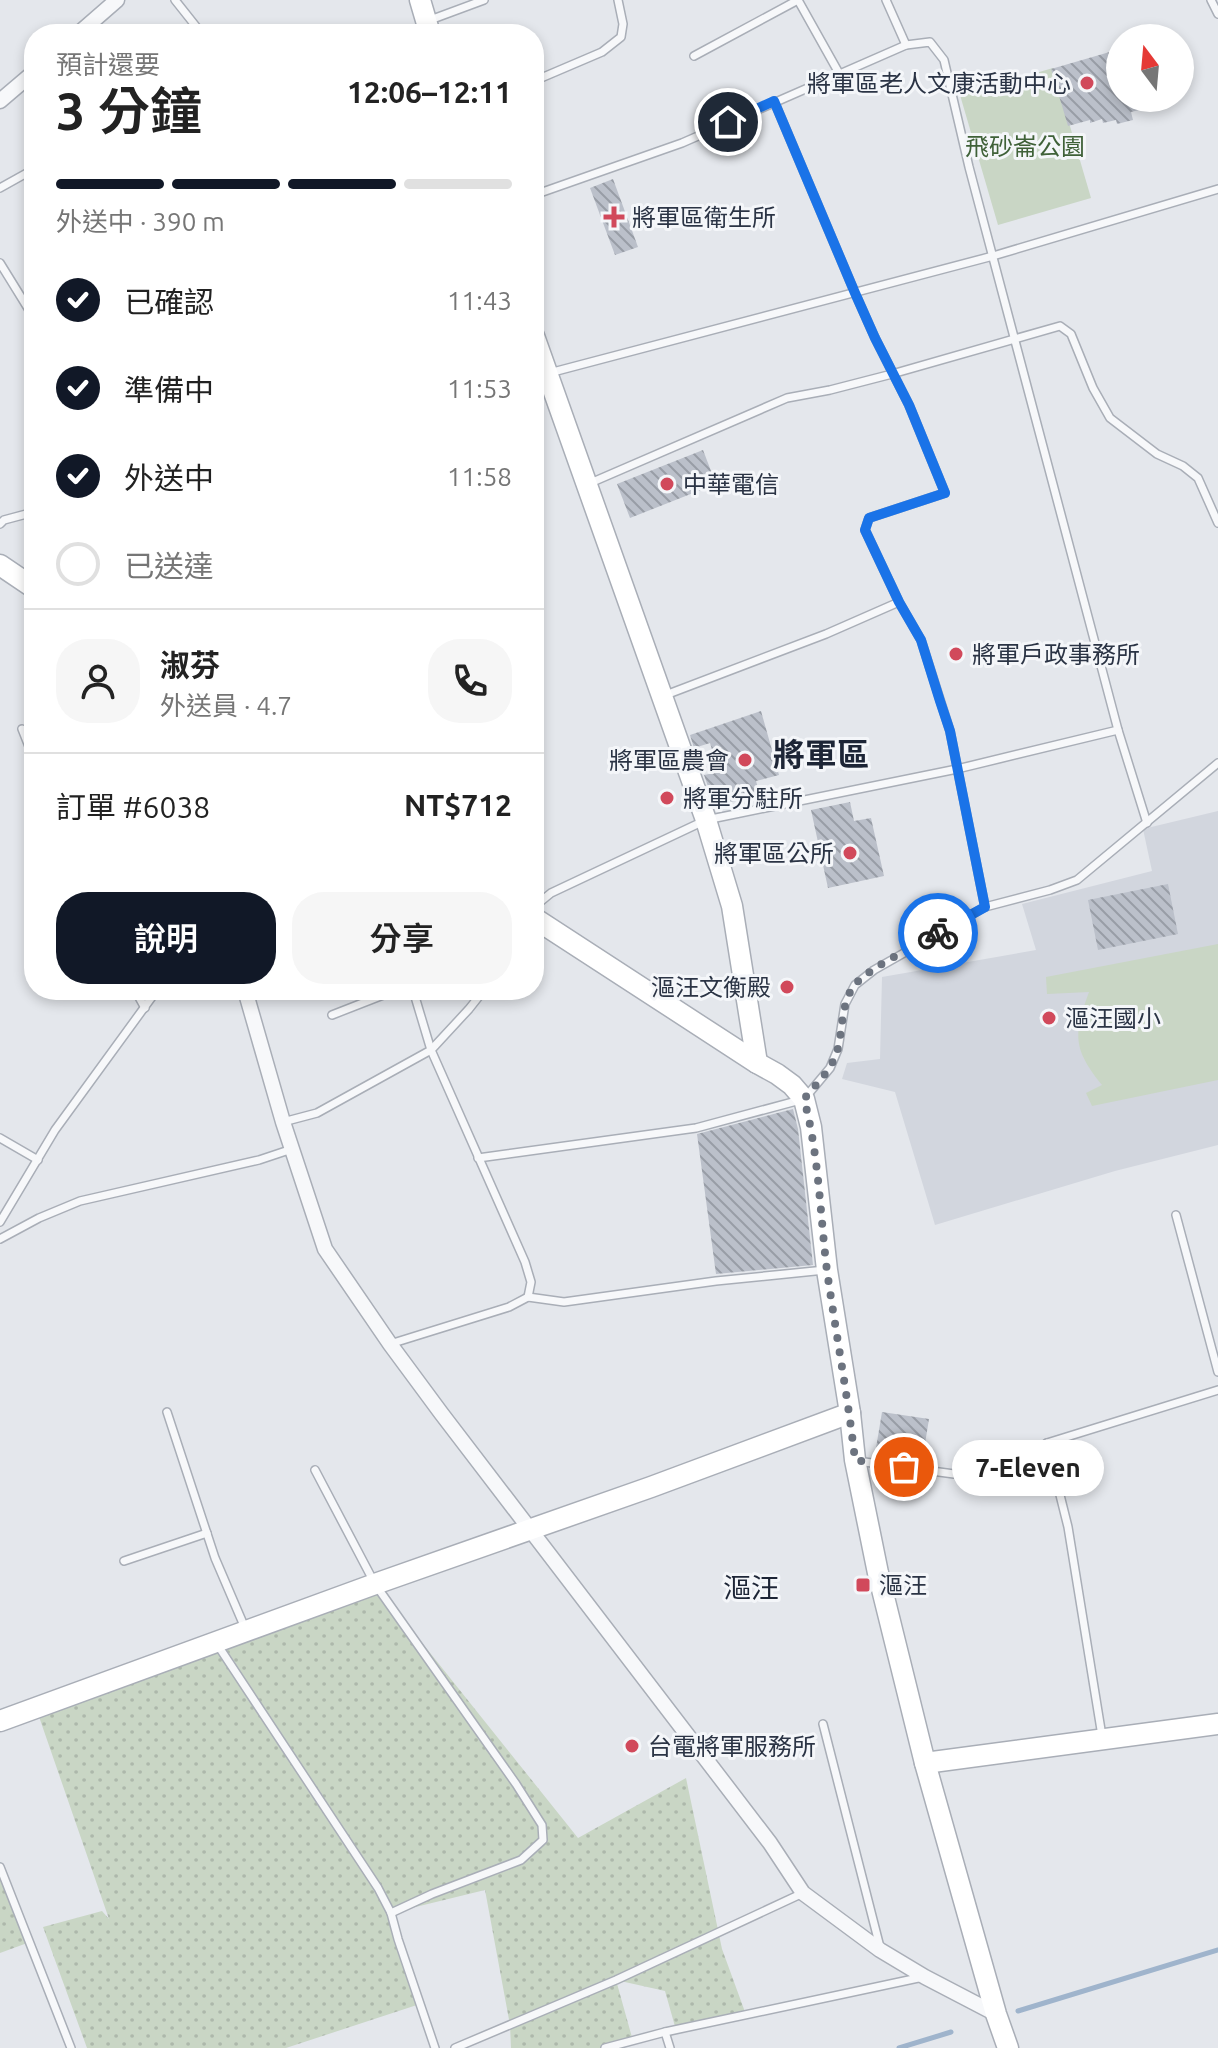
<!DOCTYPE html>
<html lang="zh-TW">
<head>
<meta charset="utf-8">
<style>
  :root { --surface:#fff; --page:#f6f6f6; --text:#222; --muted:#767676; --line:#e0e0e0; --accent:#111827 }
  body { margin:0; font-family:Ubuntu,"Noto Sans TC",sans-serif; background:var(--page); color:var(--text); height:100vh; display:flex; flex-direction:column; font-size:30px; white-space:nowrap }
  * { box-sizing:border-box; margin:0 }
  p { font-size:26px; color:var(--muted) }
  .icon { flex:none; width:44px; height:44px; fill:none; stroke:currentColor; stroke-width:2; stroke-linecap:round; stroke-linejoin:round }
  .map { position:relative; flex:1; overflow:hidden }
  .sheet { position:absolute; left:24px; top:24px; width:520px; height:976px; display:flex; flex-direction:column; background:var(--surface); border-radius:32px; box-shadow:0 4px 12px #0003 }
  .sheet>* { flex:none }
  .needle { width:52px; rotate:344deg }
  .fabs { position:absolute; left:1106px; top:24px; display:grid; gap:16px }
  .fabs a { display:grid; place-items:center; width:88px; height:88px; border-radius:50%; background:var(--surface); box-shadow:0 4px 12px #0003; font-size:40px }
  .pin { position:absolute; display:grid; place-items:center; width:68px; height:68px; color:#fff; margin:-34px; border:4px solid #fff; border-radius:50%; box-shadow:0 2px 8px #0007 }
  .courier { position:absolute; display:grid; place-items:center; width:80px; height:80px; margin:-40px; border:6px solid #1a73e8; border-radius:50%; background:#fff; color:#222; box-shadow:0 2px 10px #0007 }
  .bubble { position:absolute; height:56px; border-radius:28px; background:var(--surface); box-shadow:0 4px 12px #0003; font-size:26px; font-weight:600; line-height:56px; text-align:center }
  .overview em { font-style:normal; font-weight:600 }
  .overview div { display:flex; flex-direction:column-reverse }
  .overview { display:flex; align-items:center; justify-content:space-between; height:136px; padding:0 32px }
  h1 { font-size:52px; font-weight:600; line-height:60px }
  .bar { display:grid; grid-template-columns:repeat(4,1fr); gap:12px 8px; align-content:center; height:96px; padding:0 32px }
  .bar i { height:10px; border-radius:6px; background:var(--line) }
  .bar .active { background:var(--accent) }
  .bar p { grid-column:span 4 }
  .line { display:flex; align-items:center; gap:20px; padding:0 32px; border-top:2px solid var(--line) }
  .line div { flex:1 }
  .round { display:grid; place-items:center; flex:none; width:84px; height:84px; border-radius:32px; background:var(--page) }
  ol { padding:0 32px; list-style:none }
  li { display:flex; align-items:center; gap:24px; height:88px }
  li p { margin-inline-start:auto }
  li .icon { padding:8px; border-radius:50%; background:var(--accent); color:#fff; stroke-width:4 }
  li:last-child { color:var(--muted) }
  li i { width:44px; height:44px; border:4px solid var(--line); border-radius:50% }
  .cta { display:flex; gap:16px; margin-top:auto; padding:16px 32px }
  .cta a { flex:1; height:92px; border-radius:32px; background:var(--accent); color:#fff; font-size:32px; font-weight:600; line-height:92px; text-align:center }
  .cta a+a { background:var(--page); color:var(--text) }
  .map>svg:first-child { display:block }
  .built { fill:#d2d6de }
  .grass { fill:url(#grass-dots) }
  .park { fill:#c9d6c5 }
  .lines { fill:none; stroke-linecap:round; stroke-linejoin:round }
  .stream { stroke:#9fb4cc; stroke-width:5 }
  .building { fill:url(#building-back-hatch) }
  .lane-casing { stroke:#a9aeb7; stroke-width:10 }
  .street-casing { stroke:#a9aeb7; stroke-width:17 }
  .secondary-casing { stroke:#a9aeb7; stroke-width:23 }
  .lane { stroke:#f7f8fa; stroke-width:7 }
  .street { stroke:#f7f8fa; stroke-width:14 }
  .secondary { stroke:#fff; stroke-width:20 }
  .done { stroke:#6c737f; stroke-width:8; stroke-dasharray:0 14.4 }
  .route { stroke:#1a73e8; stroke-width:10 }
  .poi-dot { fill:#d1495b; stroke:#f4f6f9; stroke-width:3 }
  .labels { text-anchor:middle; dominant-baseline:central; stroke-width:6; stroke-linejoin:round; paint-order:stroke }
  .poi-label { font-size:24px; fill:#2b3445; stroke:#f4f6f9; text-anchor:start }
  .park-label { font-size:24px; fill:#3f6138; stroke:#f4f6f9 }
  .quarter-label { font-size:28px; fill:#1d2536; stroke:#f4f6f9 }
  .district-label { font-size:32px; font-weight:bold; fill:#1d2536; stroke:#f4f6f9 }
</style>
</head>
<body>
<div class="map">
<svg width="1218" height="2048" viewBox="0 0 1218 2048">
  <defs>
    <pattern id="grass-dots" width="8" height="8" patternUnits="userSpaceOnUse" patternTransform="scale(2)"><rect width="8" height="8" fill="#c9d6c5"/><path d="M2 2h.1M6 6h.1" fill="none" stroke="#adb8ab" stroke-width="1.8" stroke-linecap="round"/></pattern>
    <pattern id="building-back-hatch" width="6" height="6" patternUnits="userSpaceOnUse" patternTransform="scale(2)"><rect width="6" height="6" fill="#bbc0ca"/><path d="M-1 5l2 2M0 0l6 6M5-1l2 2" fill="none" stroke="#989da6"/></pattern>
  </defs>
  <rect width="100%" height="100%" fill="#e4e7ec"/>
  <path class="built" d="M1218,811V1145L1115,1171L935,1225L895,1092L842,1079L847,1063L880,1059L882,977L1036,950L1022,904L1152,871L1143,829Z"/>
  <g class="grass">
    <path d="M375,1584L578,1838L686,1778L722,1949L745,2012L676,2030L665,1991L616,1980L633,2041L620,2044V2048H511L510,2025L485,1890L391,1913L420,2004L286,2048H87L43,1927L102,1911L109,1919L36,1708Z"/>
    <path d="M4,1876L30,1942L0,1953V1878Z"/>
  </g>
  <g class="park">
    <path d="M1053,68L1091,198L998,225L960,95Z"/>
    <path d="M1218,944V1080L1092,1106L1086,1093L1102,1085C1073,1049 1073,1035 1089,992L1047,994L1046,977Z"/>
  </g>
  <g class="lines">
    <g class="stream">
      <path d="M1018,2011L1218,1950"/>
      <path d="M899,2048L951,2032"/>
    </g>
  </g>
  <g class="building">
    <path d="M1120,49V98H1136L1139,110L1131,112L1133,120L1117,124L1116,120L1103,123L1102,119L1090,123V120L1068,126L1051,69Z"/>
    <path d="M613,179L638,247L615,255L590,188Z"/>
    <path d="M703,450L716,484L630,518L617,484Z"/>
    <path d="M761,711L779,775L756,781L760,795L731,802L711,795L704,775L719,772L710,743L694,748L690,735Z"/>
    <path d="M850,802L854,821L871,818L884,876L828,888L811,810Z"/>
    <path d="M1168,884L1178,934L1098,950L1088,900Z"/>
    <path d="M793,1109L798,1129L813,1265L716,1274L697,1134Z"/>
    <path d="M882,1412L929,1419L923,1456L876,1448Z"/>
  </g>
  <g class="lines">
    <g class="lane-casing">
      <g id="lane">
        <path d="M175,0L202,34"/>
        <path d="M798,0L840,75"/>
        <path d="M886,0L906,45"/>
        <path d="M1211,0L1218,14"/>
        <path d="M430,20L484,0"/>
        <path d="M694,56L798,0"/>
        <path d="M534,81L602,52L621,37L623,24L618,0"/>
        <path d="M774,101L855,293L875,338L909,405L945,493L869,518L865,530L899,602L921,640L950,731L985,907"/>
        <path d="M0,188L34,169"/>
        <path d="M534,195L682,143L906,45L930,42L944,60L969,167L1118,730L1147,823"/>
        <path d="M0,263L34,318"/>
        <path d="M534,377L993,256L1218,189"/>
        <path d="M588,484L787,398L830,390L892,374L1060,326L1071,334L1093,388L1110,418L1157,454L1183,466L1198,478L1218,523"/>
        <path d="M0,524L4,520L34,512"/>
        <path d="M663,696L826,634L899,602"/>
        <path d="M22,729L34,759"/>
        <path d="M534,907L551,893L706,820L957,769L1118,730"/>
        <path d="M135,990L145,1008"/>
        <path d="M413,990L431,1050L525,1262L531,1282L528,1297"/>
        <path d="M332,1015L396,990"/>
        <path d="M283,1122L317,1113L431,1050L469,1009L484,990"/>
        <path d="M0,1138L38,1160"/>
        <path d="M478,1158L696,1128L804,1099L830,1068L838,1049L845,1004L855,985L874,970L985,907L1050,890L1077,880L1218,763"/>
        <path d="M1176,1215L1218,1372"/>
        <path d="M0,1222L55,1130L157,990"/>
        <path d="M0,1239L39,1218L80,1201L259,1160L292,1149"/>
        <path d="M390,1344L509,1307L528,1297L564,1302L716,1281L825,1270"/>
        <path d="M167,1412L215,1558L245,1628"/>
        <path d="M1047,1443L1068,1527L1102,1736"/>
        <path d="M857,1461L954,1474L1013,1466L1047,1443L1218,1390"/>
        <path d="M315,1470L375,1584L516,1784L542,1825L543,1840L521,1860L432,1894L391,1913"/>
        <path d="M124,1561L207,1533"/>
        <path d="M217,1644L378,1888L391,1913L398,1939L435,2048"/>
        <path d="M823,1724L880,1947"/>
        <path d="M0,1867L71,2048"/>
        <path d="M665,2032L670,2048"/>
        <path d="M455,2048L616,1980L803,1893"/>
        <path d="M605,2048L665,2032L923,1977"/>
      </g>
    </g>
    <g class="street-casing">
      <g id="street">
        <path d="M78,34L117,0"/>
        <path d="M0,101L34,72"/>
        <path d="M245,990L283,1122L325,1249L390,1344L441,1413L770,1843L803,1893L880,1950L925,1977L996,2014"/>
      </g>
    </g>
    <g class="secondary-casing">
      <g id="secondary">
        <path d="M420,0L430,34"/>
        <path d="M534,336L706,820L732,906L757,1063"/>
        <path d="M0,565L34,588"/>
        <path d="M534,918L757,1063L777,1074L792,1085L804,1099L811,1127L827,1270L850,1413L855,1460L878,1573L925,1763L996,2014L1008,2048"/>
        <path d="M0,1721L375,1584L651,1487L850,1413"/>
        <path d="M925,1763L1218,1724"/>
      </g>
    </g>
    <use href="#lane" class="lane"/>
    <use href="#street" class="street"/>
    <use href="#secondary" class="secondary"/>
  </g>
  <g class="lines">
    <path class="done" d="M904,1467L855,1460C848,1397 836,1334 827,1271C820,1214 819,1155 804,1099C817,1083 833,1069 838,1048C843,1027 841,1006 853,987C866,969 917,945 938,933"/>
    <path class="route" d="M728,122L774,101L855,293L875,338L909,405L945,493L869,518L865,530L899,602L921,640L940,701L950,731L985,907L938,933"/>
  </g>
  <g class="poi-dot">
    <circle cx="1087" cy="83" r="8"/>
    <path d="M610 205h8v8h8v8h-8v8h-8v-8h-8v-8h8z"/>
    <circle cx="667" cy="484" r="8"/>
    <circle cx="956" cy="654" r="8"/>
    <circle cx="745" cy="760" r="8"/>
    <circle cx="667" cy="798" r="8"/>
    <circle cx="850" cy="853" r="8"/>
    <circle cx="787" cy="987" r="8"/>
    <circle cx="1049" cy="1018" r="8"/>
    <rect x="855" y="1577" width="16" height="16" rx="4"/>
    <circle cx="632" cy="1746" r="8"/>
  </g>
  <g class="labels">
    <g class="poi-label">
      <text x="1071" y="83" text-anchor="end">將軍區老人文康活動中心</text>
      <text x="632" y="217">將軍區衛生所</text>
      <text x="683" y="484">中華電信</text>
      <text x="972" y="654">將軍戶政事務所</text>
      <text x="729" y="760" text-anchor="end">將軍區農會</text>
      <text x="683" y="798">將軍分駐所</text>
      <text x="834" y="853" text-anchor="end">將軍區公所</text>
      <text x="771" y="987" text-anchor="end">漚汪文衡殿</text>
      <text x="1065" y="1018">漚汪國小</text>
      <text x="879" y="1585">漚汪</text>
      <text x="648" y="1746">台電將軍服務所</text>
    </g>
    <g class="park-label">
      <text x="1025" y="146">飛砂崙公園</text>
    </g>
    <g class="quarter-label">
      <text x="751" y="1587">漚汪</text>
    </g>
    <g class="district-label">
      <text x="821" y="754">將軍區</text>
    </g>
  </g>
</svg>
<div class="fabs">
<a><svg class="needle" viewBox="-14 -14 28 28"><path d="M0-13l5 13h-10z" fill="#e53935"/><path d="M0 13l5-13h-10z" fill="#767676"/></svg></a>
</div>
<div class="pin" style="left:904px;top:1467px;background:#ea580c"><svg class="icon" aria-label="bag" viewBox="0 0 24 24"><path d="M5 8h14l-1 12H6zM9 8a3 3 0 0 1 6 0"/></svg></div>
<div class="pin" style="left:728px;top:122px;background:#1f2937"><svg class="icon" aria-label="home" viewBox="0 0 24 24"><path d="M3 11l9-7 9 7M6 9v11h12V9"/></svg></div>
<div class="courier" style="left:938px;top:933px"><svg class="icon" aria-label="bike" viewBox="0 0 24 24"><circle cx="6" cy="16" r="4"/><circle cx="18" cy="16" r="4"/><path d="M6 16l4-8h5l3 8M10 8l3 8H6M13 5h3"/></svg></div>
<div class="bubble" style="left:952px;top:1440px;width:152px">7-Eleven</div>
<section class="sheet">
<div class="overview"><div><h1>3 分鐘</h1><p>預計還要</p></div><em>12:06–12:11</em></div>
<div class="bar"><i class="active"></i><i class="active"></i><i class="active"></i><i></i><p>外送中 · 390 m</p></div>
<ol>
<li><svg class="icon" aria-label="check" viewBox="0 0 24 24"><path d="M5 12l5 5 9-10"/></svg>已確認<p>11:43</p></li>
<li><svg class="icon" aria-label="check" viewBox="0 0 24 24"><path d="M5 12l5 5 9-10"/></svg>準備中<p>11:53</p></li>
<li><svg class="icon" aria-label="check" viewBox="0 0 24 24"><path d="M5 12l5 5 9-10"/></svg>外送中<p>11:58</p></li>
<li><i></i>已送達</li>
</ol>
<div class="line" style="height:144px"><a class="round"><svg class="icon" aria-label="person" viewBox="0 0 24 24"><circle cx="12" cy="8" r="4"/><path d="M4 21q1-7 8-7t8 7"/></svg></a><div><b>淑芬</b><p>外送員 · 4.7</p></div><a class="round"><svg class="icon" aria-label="phone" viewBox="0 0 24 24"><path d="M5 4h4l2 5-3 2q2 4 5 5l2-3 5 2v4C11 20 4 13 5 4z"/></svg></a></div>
<div class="line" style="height:104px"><div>訂單 #6038</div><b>NT$712</b></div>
<div class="cta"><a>說明</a><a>分享</a></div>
</section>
</div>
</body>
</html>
